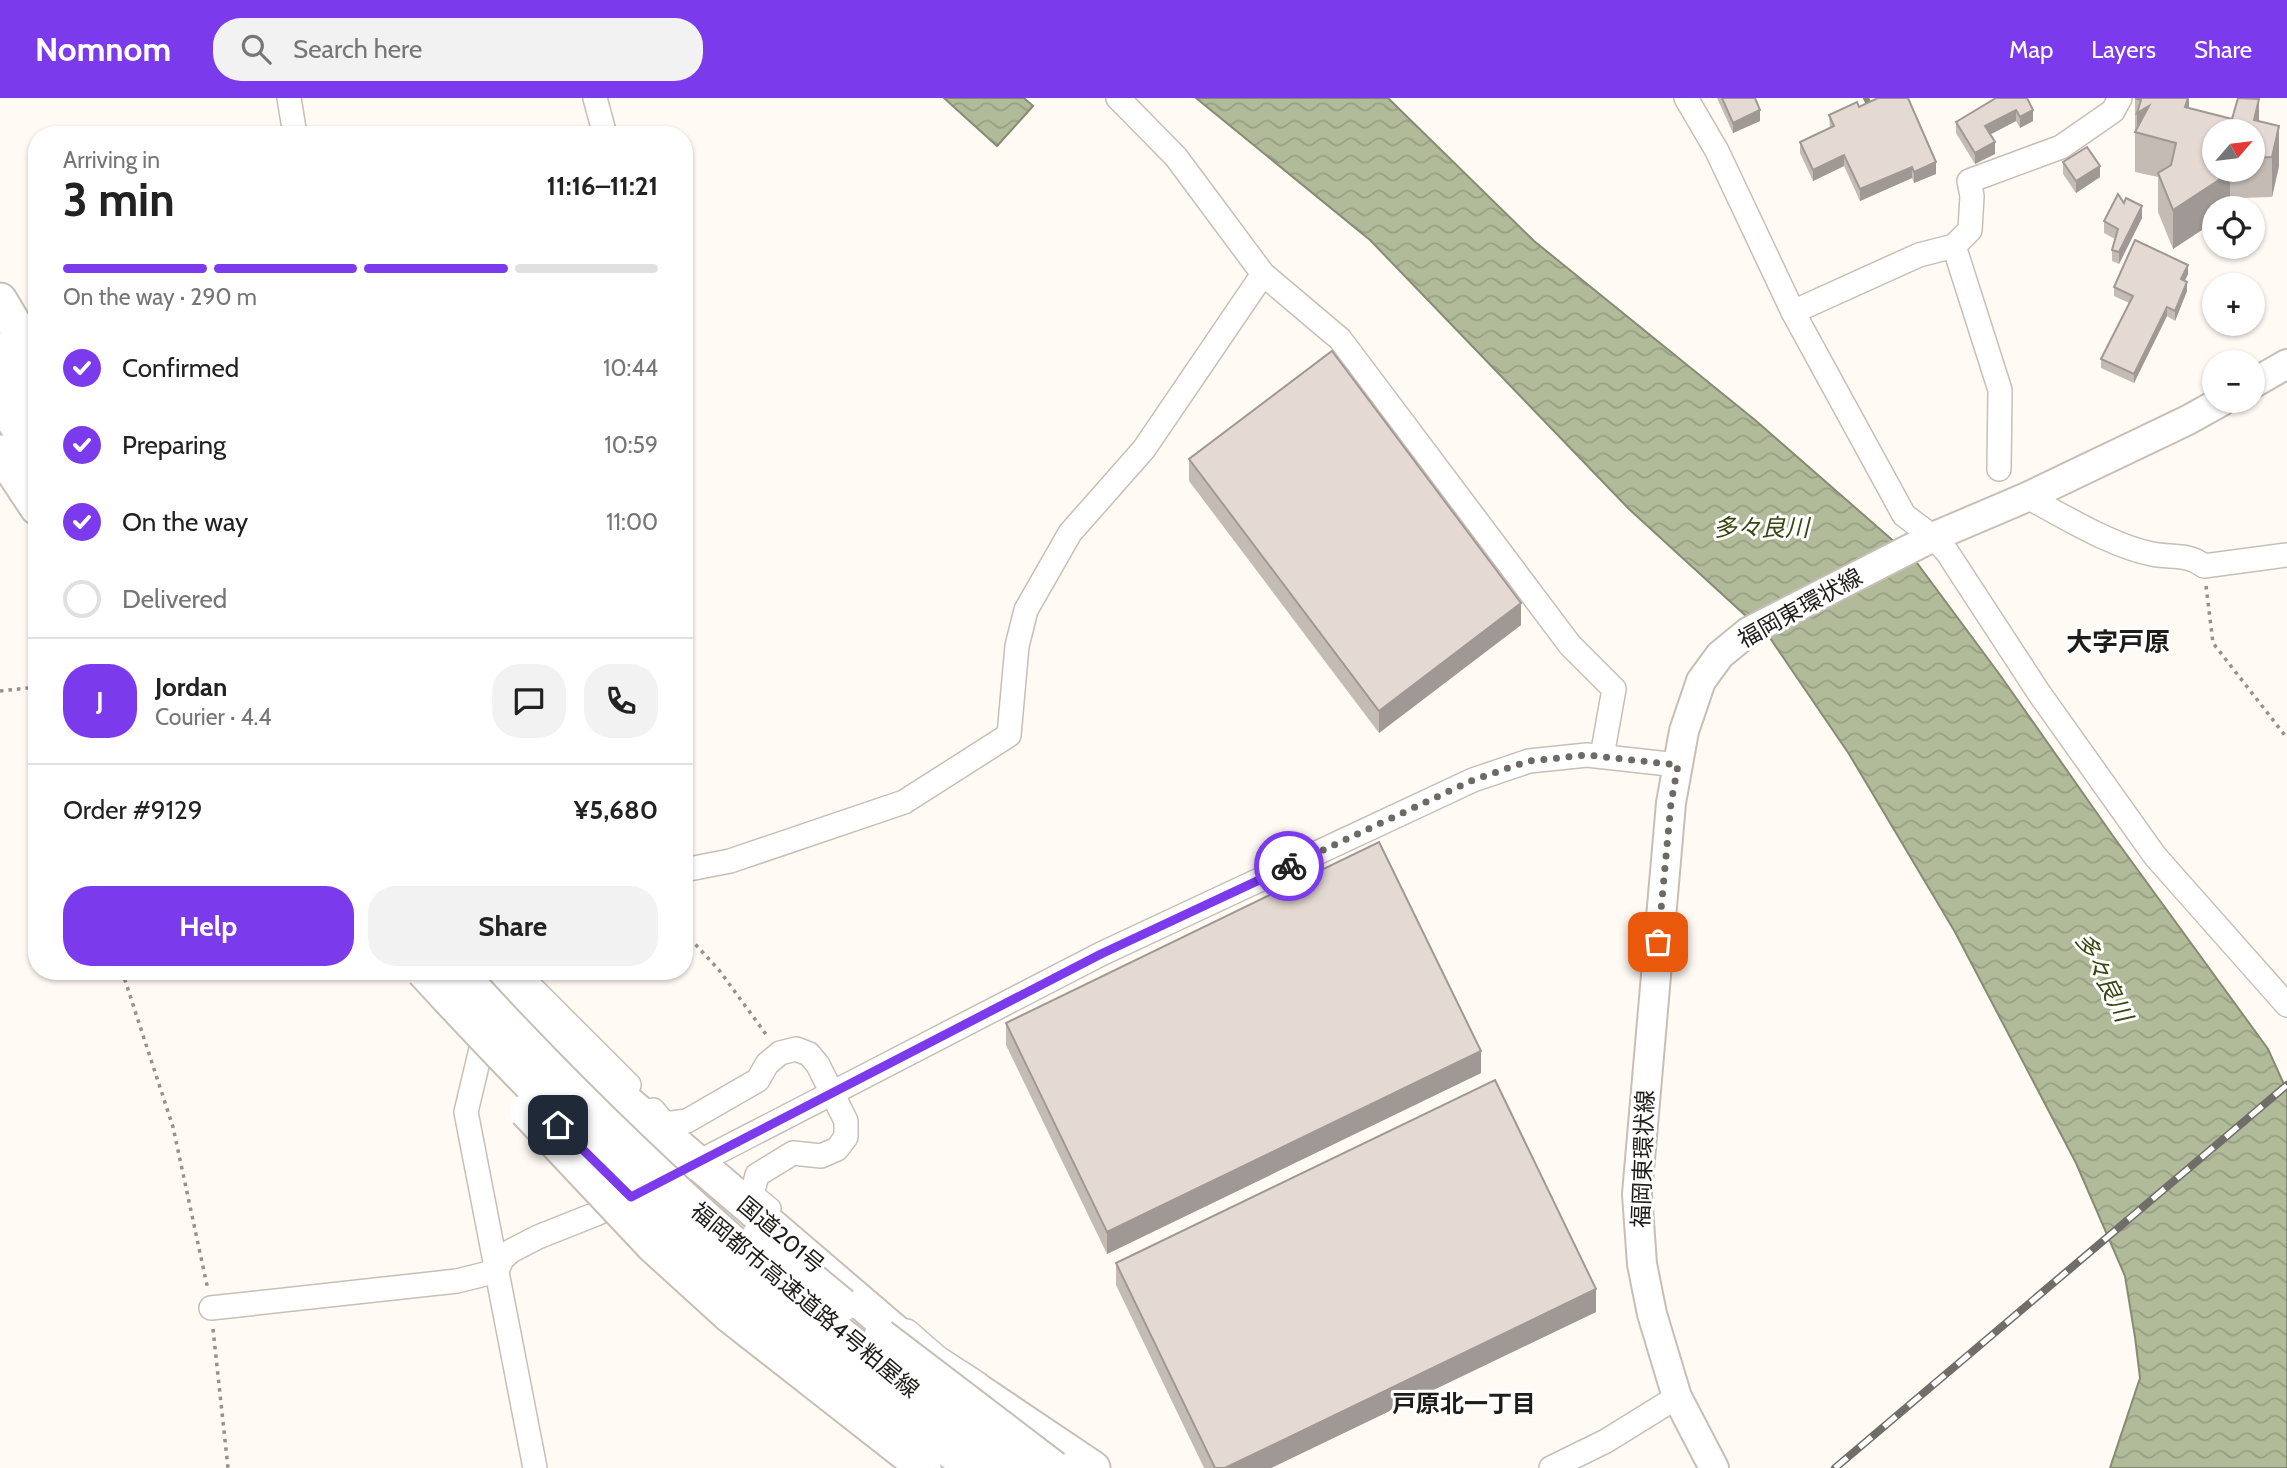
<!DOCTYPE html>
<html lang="en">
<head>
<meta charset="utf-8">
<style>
  :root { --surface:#fff; --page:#f2f2f2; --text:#222; --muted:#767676; --line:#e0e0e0; --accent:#7c3aed }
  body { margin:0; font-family:Cabin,"Noto Sans JP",sans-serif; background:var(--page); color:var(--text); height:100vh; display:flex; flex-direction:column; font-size:26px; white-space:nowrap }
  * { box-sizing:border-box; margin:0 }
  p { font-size:23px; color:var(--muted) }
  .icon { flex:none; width:38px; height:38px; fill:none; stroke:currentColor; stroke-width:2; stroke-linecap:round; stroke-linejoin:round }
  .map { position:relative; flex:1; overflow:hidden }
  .sheet { position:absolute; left:28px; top:28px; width:665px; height:854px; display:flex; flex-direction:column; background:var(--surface); border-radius:28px; box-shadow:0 2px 5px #0004 }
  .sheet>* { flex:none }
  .needle { width:46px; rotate:62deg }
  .fabs { position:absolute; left:2202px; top:21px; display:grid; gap:14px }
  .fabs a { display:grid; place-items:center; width:63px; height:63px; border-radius:50%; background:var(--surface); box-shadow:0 2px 5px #0004; font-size:35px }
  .pin { position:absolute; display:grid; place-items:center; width:60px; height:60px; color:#fff; margin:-30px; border-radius:14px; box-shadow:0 4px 10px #0006 }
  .courier { position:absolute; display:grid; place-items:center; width:70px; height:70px; margin:-35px; border:5px solid #7c3aed; border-radius:50%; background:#fff; color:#222; box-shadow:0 2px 9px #0007 }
  .headline em { font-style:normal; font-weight:700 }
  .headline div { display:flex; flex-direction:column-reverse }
  .headline { display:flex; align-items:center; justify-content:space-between; height:119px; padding:0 35px }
  h1 { font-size:46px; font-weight:700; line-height:52px }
  .bar { display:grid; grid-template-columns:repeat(4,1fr); gap:10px 7px; align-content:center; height:84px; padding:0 35px }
  .bar i { height:9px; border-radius:5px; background:var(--line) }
  .bar .current { background:var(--accent) }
  .bar p { grid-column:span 4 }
  .line { display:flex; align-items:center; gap:18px; padding:0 35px; border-top:2px solid var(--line) }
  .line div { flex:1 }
  .round { display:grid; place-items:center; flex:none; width:74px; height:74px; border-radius:28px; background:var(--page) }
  ol { padding:0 35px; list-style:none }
  li { display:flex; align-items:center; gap:21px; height:77px }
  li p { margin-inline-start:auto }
  li .icon { padding:7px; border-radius:50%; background:var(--accent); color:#fff; stroke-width:4 }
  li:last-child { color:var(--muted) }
  li i { width:38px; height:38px; border:4px solid var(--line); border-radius:50% }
  .primary-button { display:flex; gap:14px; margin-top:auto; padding:14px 35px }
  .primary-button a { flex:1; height:80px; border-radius:28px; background:var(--accent); color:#fff; font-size:28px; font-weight:700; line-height:80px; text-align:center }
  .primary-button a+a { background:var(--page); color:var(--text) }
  header { display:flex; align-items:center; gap:42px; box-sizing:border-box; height:98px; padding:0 35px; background:var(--accent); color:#fff }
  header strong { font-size:33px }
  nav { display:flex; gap:38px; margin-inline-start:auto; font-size:24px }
  .search { width:490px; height:63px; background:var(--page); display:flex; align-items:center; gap:18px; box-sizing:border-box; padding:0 24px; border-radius:28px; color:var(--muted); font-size:26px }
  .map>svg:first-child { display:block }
  .water { fill:url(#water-waves); stroke:#858c73; stroke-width:2 }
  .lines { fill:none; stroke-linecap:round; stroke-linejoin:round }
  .stream { stroke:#858c73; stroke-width:6 }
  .minor-casing { stroke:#c7bfb6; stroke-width:26 }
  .major-casing { stroke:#c7bfb6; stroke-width:32 }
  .highway-casing { stroke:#c7bfb6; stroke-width:37 }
  .path { stroke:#95918c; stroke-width:3.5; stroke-dasharray:3.5 5; stroke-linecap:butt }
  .minor { stroke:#fff; stroke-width:23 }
  .major { stroke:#fff; stroke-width:28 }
  .highway { stroke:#fff; stroke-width:33 }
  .rail-casing { stroke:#716e69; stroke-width:8 }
  .rail { stroke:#fff; stroke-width:5; stroke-dasharray:16; stroke-linecap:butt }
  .highway-bridge-casing { stroke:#c7bfb6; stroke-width:37; stroke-linecap:butt }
  .highway-bridge { stroke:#fff; stroke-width:33 }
  .wall { fill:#c5bbb5; fill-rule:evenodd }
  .shaded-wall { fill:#a09894 }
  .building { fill:#e5d9d3; stroke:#a09894; stroke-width:2 }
  .done { stroke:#6d6a66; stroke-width:7; stroke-dasharray:0 12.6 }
  .route { stroke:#7c3aed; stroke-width:9 }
  .labels { text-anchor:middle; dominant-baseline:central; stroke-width:6; stroke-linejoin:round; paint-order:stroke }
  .street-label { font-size:23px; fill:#1f1d19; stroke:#fff }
  .water-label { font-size:24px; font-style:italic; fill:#3a460f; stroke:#fff }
  .neighbourhood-label { font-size:24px; font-weight:bold; fill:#1f1d19; stroke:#fff }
  .quarter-label { font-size:26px; font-weight:bold; fill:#1f1d19; stroke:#fff }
</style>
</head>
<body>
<header>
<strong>Nomnom</strong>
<div class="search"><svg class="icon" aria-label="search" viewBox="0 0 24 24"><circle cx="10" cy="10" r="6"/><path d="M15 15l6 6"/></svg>Search here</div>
<nav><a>Map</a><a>Layers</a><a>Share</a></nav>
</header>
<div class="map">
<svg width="2287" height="1370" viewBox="0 0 2287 1370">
  <defs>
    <pattern id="water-waves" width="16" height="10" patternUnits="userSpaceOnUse" patternTransform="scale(1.75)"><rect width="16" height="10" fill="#b1bb99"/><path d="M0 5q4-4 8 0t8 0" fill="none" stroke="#98a083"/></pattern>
  </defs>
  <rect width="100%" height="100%" fill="#fffaf4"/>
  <g class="water">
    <path d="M944,0H1024L1033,8L997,48Z"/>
    <path d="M1196,0H1388L1534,143L1755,322L1914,461L2000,577L2113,738L2268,951L2287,993V1370H2110L2140,1280L2135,1239L2125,1178L2076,1065L1955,834L1849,656L1770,540L1629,411L1370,142Z"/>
  </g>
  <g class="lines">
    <path class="stream" d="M1866,0L1871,11"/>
    <g class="minor-casing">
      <g id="minor">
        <path d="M289,0L295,37"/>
        <path d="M595,0L605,37"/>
        <path d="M1118,0L1176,59L1263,176L1340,241L1570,547L1614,591L1602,658"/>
        <path d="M1686,0L1717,53L1793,214L1904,417L1933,439L1947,454L2039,595L2155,758L2287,907"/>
        <path d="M1954,148L2000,292L1999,371"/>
        <path d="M1793,214L1919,157L1954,148L1970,132L1972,98L1969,83L2061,49L2113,13L2120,0"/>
        <path d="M2027,399C2064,418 2111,448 2152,456C2170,460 2188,455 2204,468L2287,457"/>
        <path d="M684,772L730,763L904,704L1009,637L1017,548L1026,512L1070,435L1144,351L1263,176"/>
        <path d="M515,873L629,987"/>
        <path d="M501,942L481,951L466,1014L535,1370"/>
        <path d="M653,1012L665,1026L687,1023L758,982L767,966L780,955L796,951L809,956L818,967L846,1023V1039L837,1051L821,1058L793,1055L757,1077L752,1097L769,1111"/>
        <path d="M211,1210L457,1183L497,1173L502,1161L511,1153L538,1139L596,1116L631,1099L1101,856L1473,682L1529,663L1587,657L1678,667"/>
        <path d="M907,1233L938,1260L978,1286"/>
        <path d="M1551,1370L1606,1343L1677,1299"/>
      </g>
    </g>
    <g class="major-casing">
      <g id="major">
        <path d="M2252,286L2287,266"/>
        <path d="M1714,1370L1677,1299L1652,1216L1642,1166L1637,1096L1671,705L1684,633L1701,583L1720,557L1748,534L1933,439L2027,399L2188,322L2222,303"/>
      </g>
    </g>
    <g class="highway-casing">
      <g id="highway">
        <path d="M0,202L37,264"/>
        <path d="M0,252L37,316"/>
        <path d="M0,300L37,362"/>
        <path d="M0,354L37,410"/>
        <path d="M495,873L539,924L580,964L914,1250"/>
        <path d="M962,1282L1093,1370"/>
      </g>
    </g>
    <g class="path">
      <path d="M2206,488L2213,545L2287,640"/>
      <path d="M0,593L37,589"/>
      <path d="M684,834L719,872L768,939"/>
      <path d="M122,873L173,1029L208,1192"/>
      <path d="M213,1231L228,1370"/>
    </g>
    <use href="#minor" class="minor"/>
    <use href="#major" class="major"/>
    <use href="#highway" class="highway"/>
    <g class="rail-casing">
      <path id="rail" d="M1835,1370L2287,987"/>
    </g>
    <use href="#rail" class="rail"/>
    <g class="highway-bridge-casing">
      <g id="highway-bridge">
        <path d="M423,873C521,980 623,1083 732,1178C809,1245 891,1308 972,1370"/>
        <path d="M458,873C625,1057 813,1224 1014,1370"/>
        <path d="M526,1013L653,1148L730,1218L924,1370"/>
        <path d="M759,1138L842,1207"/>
        <path d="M881,1238L1054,1370"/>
      </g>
    </g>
    <use href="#highway-bridge" class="highway-bridge"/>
  </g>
  <g class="wall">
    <path d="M1717,0H1755L1760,23L1733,35Z"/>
    <path d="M1996,0L2033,23L2020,30L2016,23L1990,37L1995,56L1975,66L1956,35V24Z"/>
    <path d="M2135,0H2189V10L2232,21L2259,23L2279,68L2272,99L2239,100L2230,98L2214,110V124L2173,151L2158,114V79L2135,74ZM2252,33V72H2214Z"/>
    <path d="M1859,9L1936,76L1914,85L1912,80L1860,103L1844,68L1813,83L1800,55V44L1830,30L1829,17Z"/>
    <path d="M2063,64L2100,79L2076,95L2063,76Z"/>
    <path d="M2124,105L2142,120L2119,166L2112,163V152L2115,141L2104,135V123Z"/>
    <path d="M2188,176L2185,183L2187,193L2175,223L2167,218L2134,285L2101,270V261L2129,205L2114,198V189Z"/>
    <path d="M1189,361L1521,527L1379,635L1189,383Z"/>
    <path d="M1006,925L1481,975L1107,1156L1006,947Z"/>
    <path d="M1116,1165L1596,1214L1271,1370H1204L1116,1187Z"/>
  </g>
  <g class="shaded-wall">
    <path d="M2188,0H2189V33L2185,9Z"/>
    <path d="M2259,1V40L2254,61V22Z"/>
    <path d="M2149,8L2137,35V15Z"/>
    <path d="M1760,12V23L1733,35V25Z"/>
    <path d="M2016,12V23L1985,39V28Z"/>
    <path d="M2033,12V23L2020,30V19Z"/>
    <path d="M2279,28V68L2272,99V59Z"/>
    <path d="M1995,44V56L1975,66V55Z"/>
    <path d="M1844,57V68L1813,83V72Z"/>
    <path d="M1936,64V76L1914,85V74Z"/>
    <path d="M2100,68V79L2076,95V83Z"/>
    <path d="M1912,69V80L1860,103V91Z"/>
    <path d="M2227,72H2230V98L2227,110H2214V124L2173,151V112Z"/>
    <path d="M2142,108V120L2119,166V154Z"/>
    <path d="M2188,167V176L2181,190V181Z"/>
    <path d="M2187,184V193L2175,223V213Z"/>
    <path d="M2167,209V218L2134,285V276Z"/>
    <path d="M1521,505V527L1379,635V613Z"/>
    <path d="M1481,953V975L1107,1156V1134Z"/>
    <path d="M1596,1191V1214L1271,1370H1225Z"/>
  </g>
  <g class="building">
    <path d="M1722,0H1755L1760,12L1733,25Z"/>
    <path d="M1878,0H1908L1936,64L1914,74L1912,69L1860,91L1844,57L1813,72L1800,44L1834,28L1829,17L1857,4L1859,9Z"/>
    <path d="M1996,0H2027L2033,12L2020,19L2016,12L1985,28L1995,44L1975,55L1956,24Z"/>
    <path d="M2135,0H2188L2185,9L2232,21L2238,0L2259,1L2254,22L2279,28L2272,59L2252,60V33H2214V72H2227L2225,78L2173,112L2158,75L2171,67L2176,45L2135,34L2149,8L2137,15L2141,2Z"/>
    <path d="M2087,49L2100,68L2076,83L2063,64Z"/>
    <path d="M2118,96L2124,105L2126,100L2142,108L2119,154L2112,152L2118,131L2104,123Z"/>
    <path d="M2135,142L2188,167L2181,181L2187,184L2175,213L2167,209L2134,276L2101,261L2133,198L2114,189Z"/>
    <path d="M1332,253L1521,505L1379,613L1189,361Z"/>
    <path d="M1379,744L1481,953L1107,1134L1006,925Z"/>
    <path d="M1495,982L1596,1191L1225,1370H1215L1116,1165Z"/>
  </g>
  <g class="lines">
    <path class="done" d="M1289,768L1473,682L1529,663L1587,657L1678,667L1671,705L1658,844"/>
    <path class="route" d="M558,1027L631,1099L1101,856L1289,768"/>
  </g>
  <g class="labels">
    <g class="street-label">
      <text transform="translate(1800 510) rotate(-29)">福岡東環状線</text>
      <text transform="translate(1643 1061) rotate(-88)">福岡東環状線</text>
      <text transform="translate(781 1137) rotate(40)">国道201号</text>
      <text transform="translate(805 1202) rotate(40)">福岡都市高速道路4号粕屋線</text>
    </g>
    <g class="water-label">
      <text x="1761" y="429">多々良川</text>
      <text transform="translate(2104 879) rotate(63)">多々良川</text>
    </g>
    <g class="neighbourhood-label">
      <text x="1464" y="1305">戸原北一丁目</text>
    </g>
    <g class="quarter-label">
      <text x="2118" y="544">大字戸原</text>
    </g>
  </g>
</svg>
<div class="fabs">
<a><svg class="needle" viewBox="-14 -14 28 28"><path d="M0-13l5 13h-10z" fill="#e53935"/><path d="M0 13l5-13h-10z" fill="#767676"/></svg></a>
<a><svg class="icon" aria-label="locate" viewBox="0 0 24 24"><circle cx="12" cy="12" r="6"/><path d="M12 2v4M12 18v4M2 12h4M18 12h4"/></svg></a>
<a>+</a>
<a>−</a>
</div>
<div class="pin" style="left:1658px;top:844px;background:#ea580c"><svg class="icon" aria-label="bag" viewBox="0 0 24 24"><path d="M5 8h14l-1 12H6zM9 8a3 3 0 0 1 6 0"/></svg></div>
<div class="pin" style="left:558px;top:1027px;background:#1f2937"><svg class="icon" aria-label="home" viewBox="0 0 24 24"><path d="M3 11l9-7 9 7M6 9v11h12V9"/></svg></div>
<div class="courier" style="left:1289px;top:768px"><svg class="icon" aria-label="bike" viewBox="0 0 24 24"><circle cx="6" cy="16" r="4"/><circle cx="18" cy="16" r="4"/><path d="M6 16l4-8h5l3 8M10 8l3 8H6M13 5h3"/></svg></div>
<section class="sheet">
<div class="headline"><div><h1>3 min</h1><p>Arriving in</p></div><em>11:16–11:21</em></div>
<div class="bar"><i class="current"></i><i class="current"></i><i class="current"></i><i></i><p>On the way · 290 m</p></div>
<ol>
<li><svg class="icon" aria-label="check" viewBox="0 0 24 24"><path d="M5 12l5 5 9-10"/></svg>Confirmed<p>10:44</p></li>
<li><svg class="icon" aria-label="check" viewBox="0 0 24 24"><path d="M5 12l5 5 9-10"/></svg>Preparing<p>10:59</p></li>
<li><svg class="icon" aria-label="check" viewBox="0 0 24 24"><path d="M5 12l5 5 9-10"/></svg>On the way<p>11:00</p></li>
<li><i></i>Delivered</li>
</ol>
<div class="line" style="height:126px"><b class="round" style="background:var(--accent);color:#fff">J</b><div><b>Jordan</b><p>Courier · 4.4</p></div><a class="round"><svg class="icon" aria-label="chat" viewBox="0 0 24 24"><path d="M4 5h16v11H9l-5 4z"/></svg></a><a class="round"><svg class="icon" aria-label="phone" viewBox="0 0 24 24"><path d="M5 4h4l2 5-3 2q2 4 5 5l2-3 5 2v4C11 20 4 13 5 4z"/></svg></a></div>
<div class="line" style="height:91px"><div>Order #9129</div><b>¥5,680</b></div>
<div class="primary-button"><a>Help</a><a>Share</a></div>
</section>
</div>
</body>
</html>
